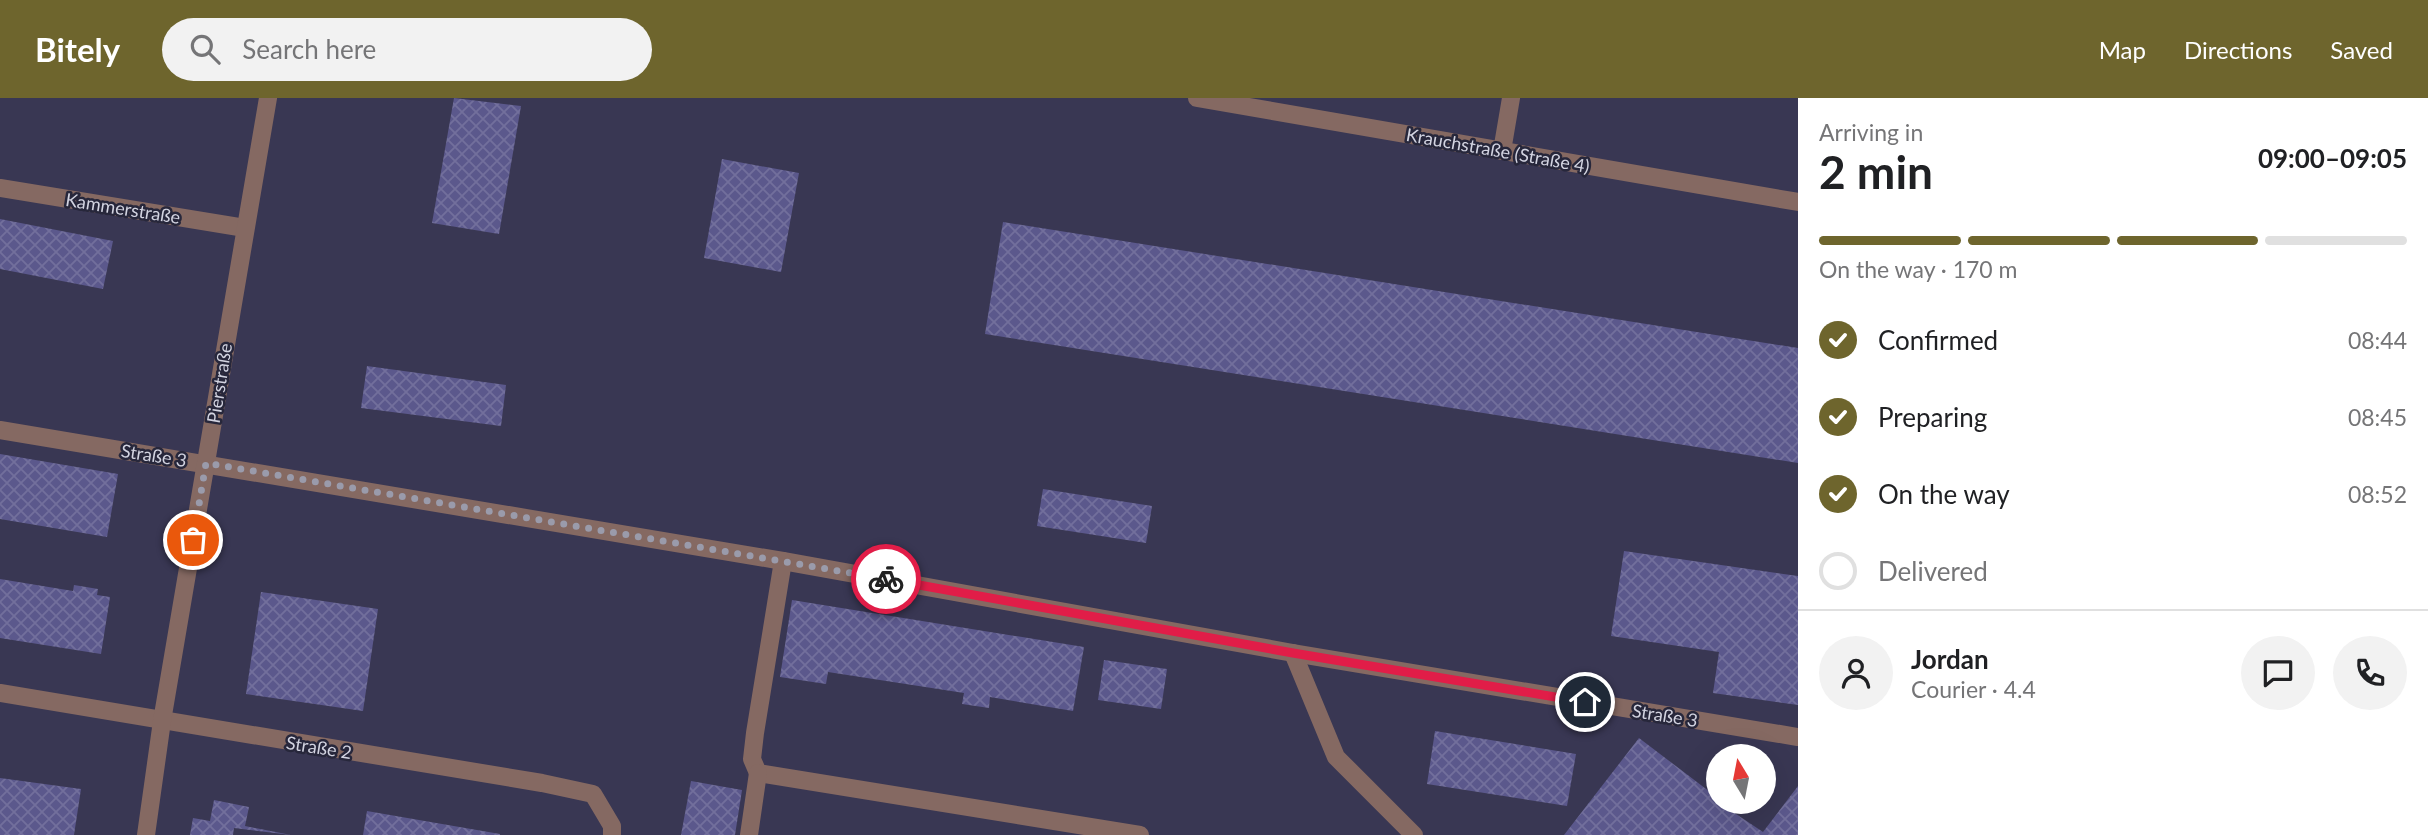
<!DOCTYPE html>
<html lang="en">
<head>
<meta charset="utf-8">
<style>
  :root { --surface:#fff; --page:#f2f2f2; --text:#202124; --muted:#757577; --line:#e0e0e0; --accent:#6e652d }
  body { margin:0; font-family:Lato,sans-serif; background:var(--page); color:var(--text); height:100vh; display:flex; flex-direction:column; font-size:26px; white-space:nowrap }
  * { box-sizing:border-box; margin:0 }
  p { font-size:23px; color:var(--muted) }
  .icon { flex:none; width:38px; height:38px; fill:none; stroke:currentColor; stroke-width:2; stroke-linecap:round; stroke-linejoin:round }
  .map { position:relative; flex:1; overflow:hidden }
  .details { display:flex; flex-direction:column; background:var(--surface); width:630px }
  .details>* { flex:none }
  .needle { width:46px; rotate:350deg }
  .buttons { position:absolute; left:1706px; top:646px; display:grid; gap:14px }
  .buttons a { display:grid; place-items:center; width:70px; height:70px; border-radius:50%; background:var(--surface); box-shadow:0 7px 28px #0002; font-size:35px }
  .pin { position:absolute; display:grid; place-items:center; width:60px; height:60px; color:#fff; margin:-30px; border:4px solid #fff; border-radius:50%; box-shadow:0 2px 7px #0007 }
  .courier { position:absolute; display:grid; place-items:center; width:70px; height:70px; margin:-35px; border:5px solid #e11d48; border-radius:50%; background:#fff; color:#222; box-shadow:0 2px 9px #0007 }
  .headline em { font-style:normal; font-weight:700 }
  .headline div { display:flex; flex-direction:column-reverse }
  .headline { display:flex; align-items:center; justify-content:space-between; height:119px; padding:0 21px }
  h1 { font-size:46px; font-weight:700; line-height:52px }
  .bar { display:grid; grid-template-columns:repeat(4,1fr); gap:10px 7px; align-content:center; height:84px; padding:0 21px }
  .bar i { height:9px; border-radius:5px; background:var(--line) }
  .bar .current { background:var(--accent) }
  .bar p { grid-column:span 4 }
  .line { display:flex; align-items:center; gap:18px; padding:0 21px; border-top:2px solid var(--line) }
  .line div { flex:1 }
  .round { display:grid; place-items:center; flex:none; width:74px; height:74px; border-radius:37px; background:var(--page) }
  ol { padding:0 21px; list-style:none }
  li { display:flex; align-items:center; gap:21px; height:77px }
  li p { margin-inline-start:auto }
  li .icon { padding:7px; border-radius:50%; background:var(--accent); color:#fff; stroke-width:4 }
  li:last-child { color:var(--muted) }
  li i { width:38px; height:38px; border:4px solid var(--line); border-radius:50% }
  header { display:flex; align-items:center; gap:42px; box-sizing:border-box; height:98px; padding:0 35px; background:var(--accent); color:#fff }
  header strong { font-size:33px }
  nav { display:flex; gap:38px; margin-inline-start:auto; font-size:24px }
  .search { width:490px; height:63px; background:var(--page); display:flex; align-items:center; gap:18px; box-sizing:border-box; padding:0 24px; border-radius:38px; color:var(--muted); font-size:26px }
  main { display:flex; flex:1; min-height:0 }
  .map>svg:first-child { display:block }
  .built { fill:#393753; fill-rule:evenodd }
  .building { fill:url(#building-cross-hatch) }
  .lines { fill:none; stroke-linecap:round; stroke-linejoin:round }
  .minor { stroke:#856962; stroke-width:18 }
  .done { stroke:#9a9bab; stroke-width:7; stroke-dasharray:0 12.6 }
  .route { stroke:#e11d48; stroke-width:9 }
  .labels { text-anchor:middle; dominant-baseline:central; stroke-width:5; stroke-linejoin:round; paint-order:stroke }
  .street-label { font-size:18px; fill:#d3d4e1; stroke:#27273b }
</style>
</head>
<body>
<header>
<strong>Bitely</strong>
<div class="search"><svg class="icon" aria-label="search" viewBox="0 0 24 24"><circle cx="10" cy="10" r="6"/><path d="M15 15l6 6"/></svg>Search here</div>
<nav><a>Map</a><a>Directions</a><a>Saved</a></nav>
</header>
<main>
<div class="map">
<svg width="1798" height="737" viewBox="0 0 1798 737">
  <defs>
    <pattern id="building-cross-hatch" width="8" height="8" patternUnits="userSpaceOnUse" patternTransform="scale(1.75)"><rect width="8" height="8" fill="#5b588c"/><path d="M0 0l8 8M0 8l8-8" fill="none" stroke="#726f9c"/></pattern>
  </defs>
  <rect width="100%" height="100%" fill="#313146"/>
  <path class="built" d="M0,0H1798V737H0ZM1718,658H1764V704H1718Z"/>
  <g class="building">
    <path d="M454,0L521,8L499,136L432,125Z"/>
    <path d="M722,61L799,75L781,174L704,160Z"/>
    <path d="M0,121L113,143L103,191L0,171Z"/>
    <path d="M1003,124L1798,250V365L985,236Z"/>
    <path d="M367,268L506,287L501,328L361,310Z"/>
    <path d="M0,356L118,376L107,439L0,421Z"/>
    <path d="M1043,391L1152,408L1146,445L1037,428Z"/>
    <path d="M1624,453L1798,478V607L1713,595L1719,554L1611,538Z"/>
    <path d="M0,481L73,493L74,487L98,491L97,497L110,499L101,556L0,540Z"/>
    <path d="M261,494L378,511L363,613L246,596Z"/>
    <path d="M792,502L1084,549L1073,613L990,599L989,610L962,606L964,595L828,574L826,586L780,579Z"/>
    <path d="M1104,562L1167,571L1161,611L1098,602Z"/>
    <path d="M1435,633L1576,656L1567,708L1427,686Z"/>
    <path d="M1639,640L1718,700V704L1763,734L1798,688V737H1564Z"/>
    <path d="M0,680L81,691L74,737H0Z"/>
    <path d="M691,683L742,692L735,737H681Z"/>
    <path d="M214,702L249,709L245,728L291,737L234,730L233,737H190L193,720L210,723Z"/>
    <path d="M367,713L500,736V737H363Z"/>
  </g>
  <g class="lines">
    <g class="minor">
      <path d="M1197,0L1798,104"/>
      <path d="M1502,53L1511,0"/>
      <path d="M0,90L245,130"/>
      <path d="M0,332L783,463L1293,555L1798,639"/>
      <path d="M783,463L755,635L752,661L758,675L1140,737"/>
      <path d="M1293,555L1336,659L1414,737"/>
      <path d="M0,595L542,685L593,696L612,728V737"/>
      <path d="M146,737L162,623L268,0"/>
      <path d="M749,737L758,675"/>
    </g>
  </g>
  <g class="lines">
    <path class="done" d="M193,442L206,365L886,481"/>
    <path class="route" d="M886,481L1293,555L1585,604"/>
  </g>
  <g class="labels">
    <g class="street-label">
      <text transform="translate(1498 52) rotate(10)">Krauchstraße (Straße 4)</text>
      <text transform="translate(123 110) rotate(9)">Kammerstraße</text>
      <text transform="translate(219 285) rotate(-81)">Pierstraße</text>
      <text transform="translate(154 357) rotate(9)">Straße 3</text>
      <text transform="translate(1665 617) rotate(9)">Straße 3</text>
      <text transform="translate(319 649) rotate(9)">Straße 2</text>
    </g>
  </g>
</svg>
<div class="buttons">
<a><svg class="needle" viewBox="-14 -14 28 28"><path d="M0-13l5 13h-10z" fill="#e53935"/><path d="M0 13l5-13h-10z" fill="#757577"/></svg></a>
</div>
<div class="pin" style="left:193px;top:442px;background:#ea580c"><svg class="icon" aria-label="bag" viewBox="0 0 24 24"><path d="M5 8h14l-1 12H6zM9 8a3 3 0 0 1 6 0"/></svg></div>
<div class="pin" style="left:1585px;top:604px;background:#1f2937"><svg class="icon" aria-label="home" viewBox="0 0 24 24"><path d="M3 11l9-7 9 7M6 9v11h12V9"/></svg></div>
<div class="courier" style="left:886px;top:481px"><svg class="icon" aria-label="bike" viewBox="0 0 24 24"><circle cx="6" cy="16" r="4"/><circle cx="18" cy="16" r="4"/><path d="M6 16l4-8h5l3 8M10 8l3 8H6M13 5h3"/></svg></div>
</div>
<section class="details">
<div class="headline"><div><h1>2 min</h1><p>Arriving in</p></div><em>09:00–09:05</em></div>
<div class="bar"><i class="current"></i><i class="current"></i><i class="current"></i><i></i><p>On the way · 170 m</p></div>
<ol>
<li><svg class="icon" aria-label="check" viewBox="0 0 24 24"><path d="M5 12l5 5 9-10"/></svg>Confirmed<p>08:44</p></li>
<li><svg class="icon" aria-label="check" viewBox="0 0 24 24"><path d="M5 12l5 5 9-10"/></svg>Preparing<p>08:45</p></li>
<li><svg class="icon" aria-label="check" viewBox="0 0 24 24"><path d="M5 12l5 5 9-10"/></svg>On the way<p>08:52</p></li>
<li><i></i>Delivered</li>
</ol>
<div class="line" style="height:126px"><a class="round"><svg class="icon" aria-label="person" viewBox="0 0 24 24"><circle cx="12" cy="8" r="4"/><path d="M4 21q1-7 8-7t8 7"/></svg></a><div><b>Jordan</b><p>Courier · 4.4</p></div><a class="round"><svg class="icon" aria-label="chat" viewBox="0 0 24 24"><path d="M4 5h16v11H9l-5 4z"/></svg></a><a class="round"><svg class="icon" aria-label="phone" viewBox="0 0 24 24"><path d="M5 4h4l2 5-3 2q2 4 5 5l2-3 5 2v4C11 20 4 13 5 4z"/></svg></a></div>
</section>
</main>
</body>
</html>
